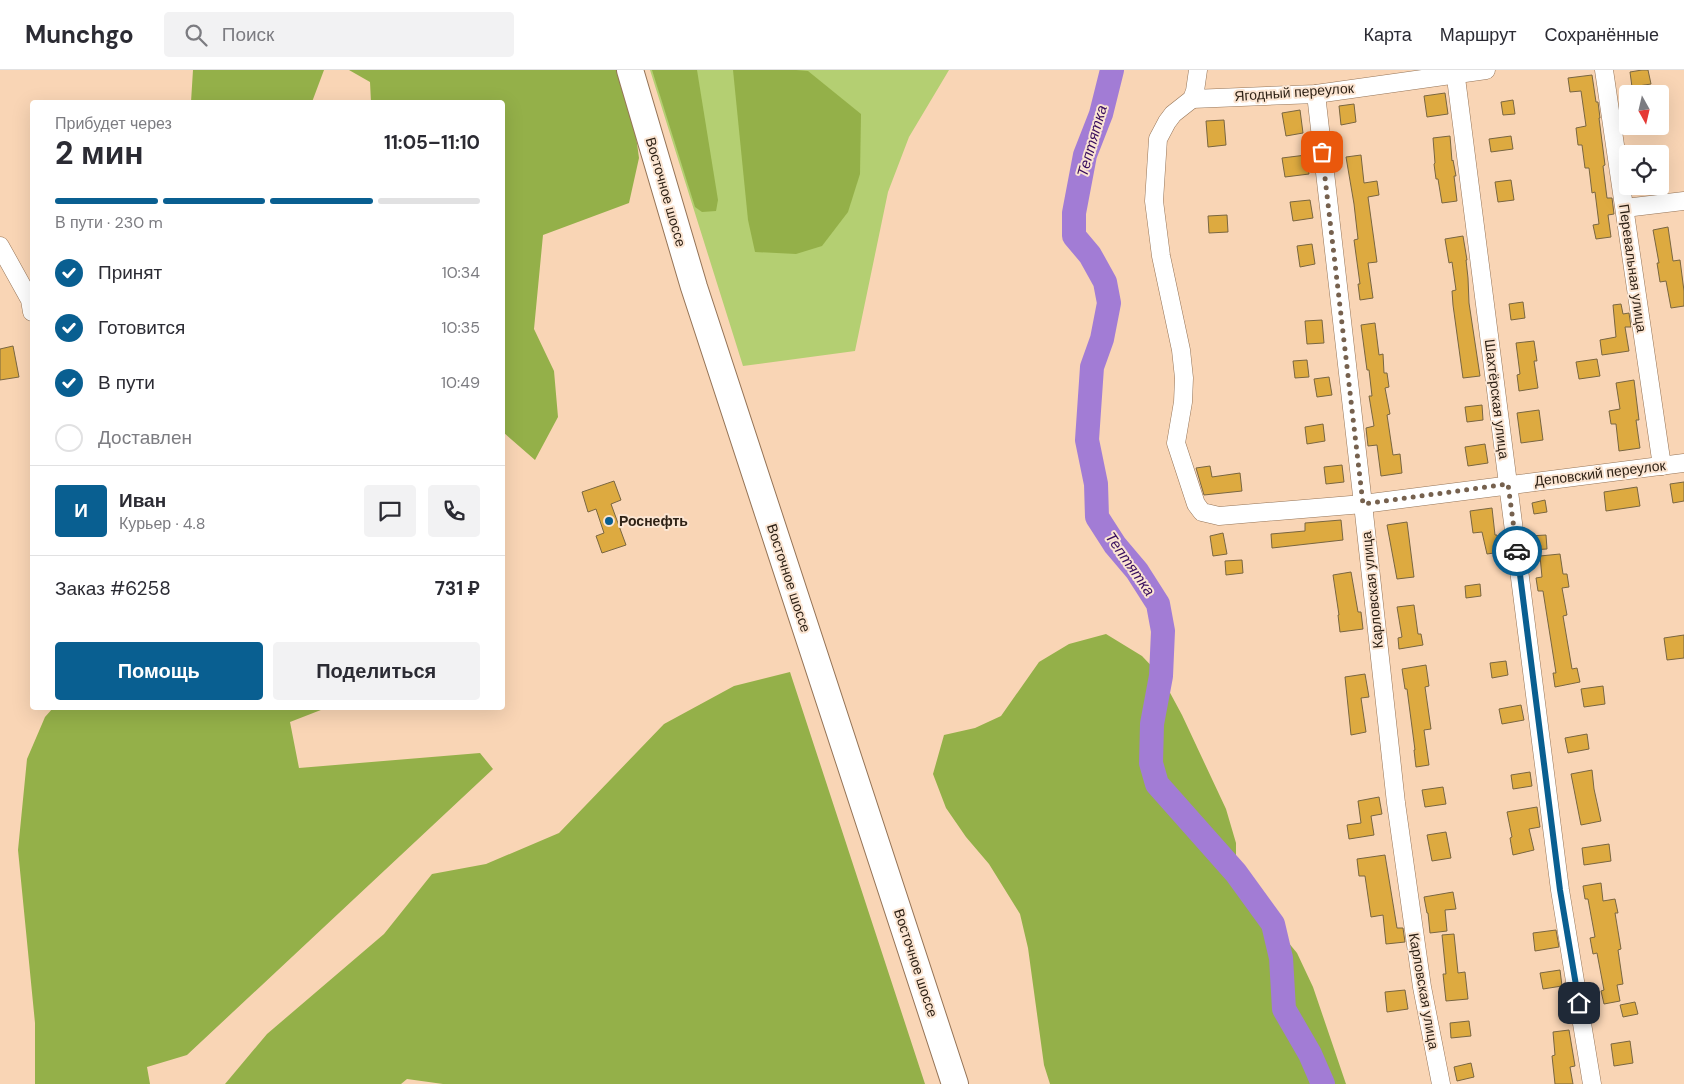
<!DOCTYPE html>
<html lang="ru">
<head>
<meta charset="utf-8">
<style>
  :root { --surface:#fff; --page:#f2f2f3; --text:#2b2b33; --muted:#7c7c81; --line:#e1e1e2; --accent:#095f91 }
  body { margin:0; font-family:"DM Sans",sans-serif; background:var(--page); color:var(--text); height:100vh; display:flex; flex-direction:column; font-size:19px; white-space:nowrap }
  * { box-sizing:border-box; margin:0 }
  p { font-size:16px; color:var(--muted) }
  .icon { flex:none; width:28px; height:28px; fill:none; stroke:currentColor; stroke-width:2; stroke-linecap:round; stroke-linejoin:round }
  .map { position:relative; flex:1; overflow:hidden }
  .drawer { position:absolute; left:30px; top:30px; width:475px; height:610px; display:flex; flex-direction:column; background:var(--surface); border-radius:5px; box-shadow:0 5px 20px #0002 }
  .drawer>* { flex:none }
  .needle { width:32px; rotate:172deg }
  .buttons { position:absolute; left:1619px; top:15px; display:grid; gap:10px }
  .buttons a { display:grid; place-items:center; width:50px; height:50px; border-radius:5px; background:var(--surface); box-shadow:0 5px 20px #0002; font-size:25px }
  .pin { position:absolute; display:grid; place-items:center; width:42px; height:42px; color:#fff; margin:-21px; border-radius:10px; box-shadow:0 2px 8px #0006 }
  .courier { position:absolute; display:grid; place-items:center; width:50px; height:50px; margin:-25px; border:4px solid #095f91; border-radius:50%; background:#fff; color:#222; box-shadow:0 1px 6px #0007 }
  .headline em { font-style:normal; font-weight:700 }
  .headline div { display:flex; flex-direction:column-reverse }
  .headline { display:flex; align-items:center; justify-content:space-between; height:85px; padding:0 25px }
  h1 { font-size:32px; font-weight:700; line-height:38px }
  .bar { display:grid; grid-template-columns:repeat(4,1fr); gap:8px 5px; align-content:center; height:60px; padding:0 25px }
  .bar i { height:6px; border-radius:4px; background:var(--line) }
  .bar .on { background:var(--accent) }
  .bar p { grid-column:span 4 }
  .line { display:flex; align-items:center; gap:12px; padding:0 25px; border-top:1px solid var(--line) }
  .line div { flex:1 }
  .round { display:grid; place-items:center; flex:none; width:52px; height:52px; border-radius:5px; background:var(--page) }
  ol { padding:0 25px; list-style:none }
  li { display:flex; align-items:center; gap:15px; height:55px }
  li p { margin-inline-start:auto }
  li .icon { padding:5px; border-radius:50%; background:var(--accent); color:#fff; stroke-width:4 }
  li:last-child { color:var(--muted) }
  li i { width:28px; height:28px; border:2px solid var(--line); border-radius:50% }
  .button { display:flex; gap:10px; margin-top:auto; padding:10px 25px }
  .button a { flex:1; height:58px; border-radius:5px; background:var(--accent); color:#fff; font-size:20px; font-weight:700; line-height:58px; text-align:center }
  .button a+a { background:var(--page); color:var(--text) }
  header { display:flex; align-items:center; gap:30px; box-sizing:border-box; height:70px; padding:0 25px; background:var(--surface); border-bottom:1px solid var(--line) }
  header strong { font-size:24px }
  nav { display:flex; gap:28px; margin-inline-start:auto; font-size:18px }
  .search { width:350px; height:45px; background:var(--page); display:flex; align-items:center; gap:12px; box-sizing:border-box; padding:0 18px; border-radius:5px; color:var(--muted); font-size:19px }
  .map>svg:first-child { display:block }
  .green { fill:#b4cf72 }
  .forest { fill:#94b049 }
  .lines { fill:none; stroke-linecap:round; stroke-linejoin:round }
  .river { stroke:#a27cd5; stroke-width:24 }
  .building { fill:#ddaa40; stroke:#796641 }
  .minor-casing { stroke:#957457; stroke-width:19 }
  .highway-casing { stroke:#957457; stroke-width:28 }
  .minor { stroke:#fff; stroke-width:18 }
  .highway { stroke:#fff; stroke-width:26 }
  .done { stroke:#76614e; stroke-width:5; stroke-dasharray:0 9 }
  .route { stroke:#095f91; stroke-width:6 }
  .poi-dot { fill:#095f91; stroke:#fbe5d2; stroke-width:2 }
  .labels { text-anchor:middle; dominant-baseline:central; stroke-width:4; stroke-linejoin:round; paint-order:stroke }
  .street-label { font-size:14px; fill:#2f2216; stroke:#fbe5d2 }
  .poi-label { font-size:14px; font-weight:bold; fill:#2f2216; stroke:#fbe5d2; text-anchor:start }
  .water-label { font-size:15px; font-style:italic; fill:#370c5d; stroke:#fbe5d2 }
</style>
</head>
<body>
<header>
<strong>Munchgo</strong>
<div class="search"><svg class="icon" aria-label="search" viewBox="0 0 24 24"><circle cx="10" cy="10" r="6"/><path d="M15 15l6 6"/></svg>Поиск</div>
<nav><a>Карта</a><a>Маршрут</a><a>Сохранённые</a></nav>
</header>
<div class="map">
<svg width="1684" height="1014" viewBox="0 0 1684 1014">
  <rect width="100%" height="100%" fill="#f9d5b5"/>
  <path class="green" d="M650,0H949L909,67L888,122L855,281L743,296Z"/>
  <g class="forest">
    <path d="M193,0H324L312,32H191Z"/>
    <path d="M349,0H627L639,88L629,133L543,165L534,259L554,301L558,347L535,390L503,362L502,32H371L370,12Z"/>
    <path d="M652,0H697L718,130L716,141L702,142L695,137Z"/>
    <path d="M733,0H796L808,1L861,44L860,104L848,142L822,176L796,184L755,182L748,150Z"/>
    <path d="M1106,564L1142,586L1161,606L1182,645L1226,739L1236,773V803L1260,826L1273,854L1297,883L1313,917L1346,1014H1050L1044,995L1028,878L1020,844L989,794L966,767L946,738L933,704L944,665L975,658L1001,646L1039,592L1069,574Z"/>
    <path d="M790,602L925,1014H443L407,1009L401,1014H225L267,964L384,864L432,804L486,794L559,763L664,654L734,616Z"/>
    <path d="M53,638H326L290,652L299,698L480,683L493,699L187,985L147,997L150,1014H35V953L18,780L27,689L45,647Z"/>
  </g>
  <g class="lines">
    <path class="river" d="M1112,0L1101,44L1085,85L1074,143V166L1090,185L1105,212L1109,233L1102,269L1092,297L1087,370L1096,414L1097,447L1115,475L1137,501L1158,534L1163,561L1161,606L1152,654L1151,693L1157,714L1236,803L1273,854L1281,888L1284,939L1310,984L1323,1014"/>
  </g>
  <g class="building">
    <path d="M1642,0H1648L1651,14L1632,17L1630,2Z"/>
    <path d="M1592,5L1596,32H1598L1600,48H1599L1605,95L1603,96L1607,128H1612L1614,144L1608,145L1611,167L1596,169L1593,155L1599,154L1595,122L1592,123L1589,98H1585L1582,75H1578L1576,58L1586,56L1581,21L1570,22L1568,8Z"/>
    <path d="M1445,23L1448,44L1427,47L1424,26Z"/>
    <path d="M1513,30L1515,44L1503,45L1501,32Z"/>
    <path d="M1354,34L1356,52L1341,55L1339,36Z"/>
    <path d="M1300,40L1303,63L1286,66L1282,43Z"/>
    <path d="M1224,50L1226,75L1208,77L1206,51Z"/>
    <path d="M1450,66L1452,91L1453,90L1456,106H1454L1457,131L1442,133L1438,109H1436L1434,94L1435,93L1433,68Z"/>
    <path d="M1511,66L1513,79L1491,82L1489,69Z"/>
    <path d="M1306,85L1309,104L1285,107L1282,88Z"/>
    <path d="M1361,85L1364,113L1377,111L1379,125L1368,127L1377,192L1368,193L1373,228L1360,230L1358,214H1360L1354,170L1358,169L1354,134L1346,87Z"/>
    <path d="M1511,110L1514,130L1498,132L1495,112Z"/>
    <path d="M1310,130L1313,148L1293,151L1290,132Z"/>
    <path d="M1227,145L1228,162L1209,163L1208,146Z"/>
    <path d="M1668,157L1673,191L1680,190L1684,221V236L1671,238L1666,211L1660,212L1657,193H1659L1653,160Z"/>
    <path d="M1463,166L1467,190H1466L1468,208L1469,233L1480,306L1463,308L1453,235L1452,221L1456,220L1452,192L1449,193L1445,169Z"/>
    <path d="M1312,174L1315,194L1300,197L1297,176Z"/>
    <path d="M1523,232L1525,248L1511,250L1509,234Z"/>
    <path d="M1621,234L1623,244L1629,243L1631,257H1625L1629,281L1602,285L1600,270L1616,267L1613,235Z"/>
    <path d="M1322,250L1324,273L1307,274L1305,251Z"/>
    <path d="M1375,253L1379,285L1383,284L1384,303H1387L1389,317L1385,318L1390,344L1387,345L1393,385L1400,384L1402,403L1381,406L1377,375L1368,376L1366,358L1374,356L1369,326H1372L1369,300H1367L1361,255Z"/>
    <path d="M1534,271L1537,291H1534L1538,318L1519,321L1517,305L1520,304L1516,273Z"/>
    <path d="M13,276L19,307L0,310V279Z"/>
    <path d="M1597,289L1600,306L1579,309L1576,292Z"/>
    <path d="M1307,290L1309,307L1295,308L1293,291Z"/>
    <path d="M1329,307L1332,325L1317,327L1314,309Z"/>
    <path d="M1634,310L1639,350H1636L1640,378L1619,381L1616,354H1611L1609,341L1620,339L1616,313Z"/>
    <path d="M1482,335L1483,350L1467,352L1465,337Z"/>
    <path d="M1539,340L1543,370L1521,373L1517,343Z"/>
    <path d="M1323,354L1325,371L1307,374L1305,357Z"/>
    <path d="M1485,374L1488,393L1468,396L1465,377Z"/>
    <path d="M1342,395L1344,412L1326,414L1324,397Z"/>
    <path d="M1210,396L1212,407L1240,403L1242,421L1204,425L1196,398Z"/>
    <path d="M614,411L621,430L611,434L626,475L602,483L596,466L604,463L596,439L588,442L582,422Z"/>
    <path d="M1684,412V431L1673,433L1670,414Z"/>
    <path d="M1637,417L1640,436L1606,441L1604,422Z"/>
    <path d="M1545,430L1547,442L1534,444L1532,433Z"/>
    <path d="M1492,438L1495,465H1497L1501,482L1487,484L1482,462L1473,463L1470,441Z"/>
    <path d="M1341,450L1343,470L1272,478L1271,464L1305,461V453Z"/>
    <path d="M1407,452L1414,507L1397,509L1387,455Z"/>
    <path d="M1223,463L1227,484L1213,486L1210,466Z"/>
    <path d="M1546,465L1547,479L1530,480L1529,466Z"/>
    <path d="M1560,484L1563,504H1567L1569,517L1562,518L1567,545L1563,546L1572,599L1577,598L1580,612L1555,617L1553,603H1556L1543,521H1538L1536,508L1542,507L1540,486Z"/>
    <path d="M1242,490L1243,503L1226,505L1225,491Z"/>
    <path d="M1351,502L1358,542H1361L1363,559L1340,562L1338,545H1339L1333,505Z"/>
    <path d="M1480,514L1481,526L1466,528L1465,516Z"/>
    <path d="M1414,535L1418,564H1421L1423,575L1399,579L1398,568L1402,567L1397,537Z"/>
    <path d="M1684,565V588L1667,590L1664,568Z"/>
    <path d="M1506,591L1508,605L1492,608L1490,593Z"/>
    <path d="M1426,595L1429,616L1425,617L1431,659L1424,660L1429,695L1416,697L1414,680H1415L1407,619H1405L1402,599Z"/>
    <path d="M1365,604L1369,627L1361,628L1366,662L1351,665L1345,607Z"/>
    <path d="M1603,616L1605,634L1584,637L1581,619Z"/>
    <path d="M1521,635L1524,650L1502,654L1499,639Z"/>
    <path d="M1587,664L1589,679L1568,683L1565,668Z"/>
    <path d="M1592,700L1594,719L1601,751L1581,755L1571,704Z"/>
    <path d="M1530,702L1532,716L1513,719L1511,705Z"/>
    <path d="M1443,717L1446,734L1425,737L1422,720Z"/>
    <path d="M1379,727L1382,744L1371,746L1374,765L1349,769L1347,755L1361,753L1358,731Z"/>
    <path d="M1537,737L1540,757L1529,759L1534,780L1513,785L1510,768L1512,767L1507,742Z"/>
    <path d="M1446,762L1451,788L1432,791L1427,765Z"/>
    <path d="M1609,774L1611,791L1584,795L1582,778Z"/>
    <path d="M1385,785L1397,858H1403L1405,872L1386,874L1383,845L1371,847L1365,806H1359L1357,789Z"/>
    <path d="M1601,813L1603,831L1615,829L1618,843H1615L1621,879L1618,880L1623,914L1617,915L1620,931L1604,934L1601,921L1604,920L1597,883L1593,884L1590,868L1595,867L1588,829H1585L1583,816Z"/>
    <path d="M1453,822L1456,839L1445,840L1447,861L1430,863L1428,843H1427L1424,827Z"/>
    <path d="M1556,860L1559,877L1535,881L1533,863Z"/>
    <path d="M1454,864L1458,903L1465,902L1468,929L1446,931L1443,904H1446L1442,865Z"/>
    <path d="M1560,900L1562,916L1543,919L1540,903Z"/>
    <path d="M1405,920L1408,939L1387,942L1385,922Z"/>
    <path d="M1635,932L1638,944L1623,947L1620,935Z"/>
    <path d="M1469,951L1471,966L1451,968L1450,953Z"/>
    <path d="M1569,960L1575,996L1570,997L1573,1014H1555L1552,986L1555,985L1553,962Z"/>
    <path d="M1630,971L1633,993L1614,996L1611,974Z"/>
    <path d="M1471,993L1474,1007L1457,1011L1454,997Z"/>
  </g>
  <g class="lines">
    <g class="minor-casing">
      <g id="minor">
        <path d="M1198,0L1195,21L1192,29L1173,44L1167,52L1158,69L1154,131L1161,186L1181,280L1184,308L1183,332L1176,373L1196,434L1202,442L1219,446L1363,434L1684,393"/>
        <path d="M1455,0L1560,820L1592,1014"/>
        <path d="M1604,0L1662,396"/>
        <path d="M1316,24L1363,434L1396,733L1422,917L1441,1014"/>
        <path d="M1192,29L1316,24L1486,0"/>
        <path d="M1625,138L1684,131"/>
        <path d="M0,176L30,230L32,242"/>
      </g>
    </g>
    <g class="highway-casing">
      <path id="highway" d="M630,0L694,217L955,1014"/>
    </g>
    <use href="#minor" class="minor"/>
    <use href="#highway" class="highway"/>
  </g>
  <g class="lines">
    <path class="done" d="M1322,82L1363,434L1508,414L1517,481"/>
    <path class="route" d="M1517,481L1560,820L1579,933"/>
  </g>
  <circle class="poi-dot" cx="609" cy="451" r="5"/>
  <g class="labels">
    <g class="street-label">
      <text transform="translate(1294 22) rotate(-4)">Ягодный переулок</text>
      <text transform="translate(666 122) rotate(74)">Восточное шоссе</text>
      <text transform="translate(1633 198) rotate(82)">Перевальная улица</text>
      <text transform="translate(1497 329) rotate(83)">Шахтёрская улица</text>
      <text transform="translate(1600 403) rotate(-7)">Деповский переулок</text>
      <text transform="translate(789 508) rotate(72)">Восточное шоссе</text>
      <text transform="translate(1372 520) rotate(-96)">Карловская улица</text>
      <text transform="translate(916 893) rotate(72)">Восточное шоссе</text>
      <text transform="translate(1424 921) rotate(80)">Карловская улица</text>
    </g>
    <g class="poi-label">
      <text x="619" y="451">Роснефть</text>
    </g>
    <g class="water-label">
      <text transform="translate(1092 71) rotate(-74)">Тептятка</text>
      <text transform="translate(1130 494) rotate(55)">Тептятка</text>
    </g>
  </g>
</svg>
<div class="buttons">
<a><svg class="needle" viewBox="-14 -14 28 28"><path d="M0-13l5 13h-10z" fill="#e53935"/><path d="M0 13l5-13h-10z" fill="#7c7c81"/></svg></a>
<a><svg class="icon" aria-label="locate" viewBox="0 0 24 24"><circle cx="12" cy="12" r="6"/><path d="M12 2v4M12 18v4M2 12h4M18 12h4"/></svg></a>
</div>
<div class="pin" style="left:1322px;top:82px;background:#ea580c"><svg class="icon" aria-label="bag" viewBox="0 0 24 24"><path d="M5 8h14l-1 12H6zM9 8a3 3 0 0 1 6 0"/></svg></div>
<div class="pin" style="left:1579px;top:933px;background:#1f2937"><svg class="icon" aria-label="home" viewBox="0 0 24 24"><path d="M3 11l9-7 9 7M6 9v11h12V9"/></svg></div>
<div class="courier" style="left:1517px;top:481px"><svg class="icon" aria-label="car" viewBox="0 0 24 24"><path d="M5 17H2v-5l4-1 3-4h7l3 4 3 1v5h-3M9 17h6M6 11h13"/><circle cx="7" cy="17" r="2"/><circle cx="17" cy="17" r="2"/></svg></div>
<section class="drawer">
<div class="headline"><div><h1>2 мин</h1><p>Прибудет через</p></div><em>11:05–11:10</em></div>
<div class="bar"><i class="on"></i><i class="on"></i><i class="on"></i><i></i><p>В пути · 230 m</p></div>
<ol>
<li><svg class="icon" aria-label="check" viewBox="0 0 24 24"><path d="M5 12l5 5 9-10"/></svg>Принят<p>10:34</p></li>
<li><svg class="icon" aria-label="check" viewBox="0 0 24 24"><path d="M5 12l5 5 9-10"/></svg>Готовится<p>10:35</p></li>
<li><svg class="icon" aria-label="check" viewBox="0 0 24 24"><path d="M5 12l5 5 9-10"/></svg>В пути<p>10:49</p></li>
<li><i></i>Доставлен</li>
</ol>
<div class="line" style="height:90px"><b class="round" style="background:var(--accent);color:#fff">И</b><div><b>Иван</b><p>Курьер · 4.8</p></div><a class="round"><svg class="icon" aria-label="chat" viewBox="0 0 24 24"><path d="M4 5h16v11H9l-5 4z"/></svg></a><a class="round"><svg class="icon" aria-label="phone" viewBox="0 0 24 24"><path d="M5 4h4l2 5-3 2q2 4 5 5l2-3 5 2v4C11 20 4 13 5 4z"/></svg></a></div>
<div class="line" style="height:65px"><div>Заказ #6258</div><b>731 ₽</b></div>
<div class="button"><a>Помощь</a><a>Поделиться</a></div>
</section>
</div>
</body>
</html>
